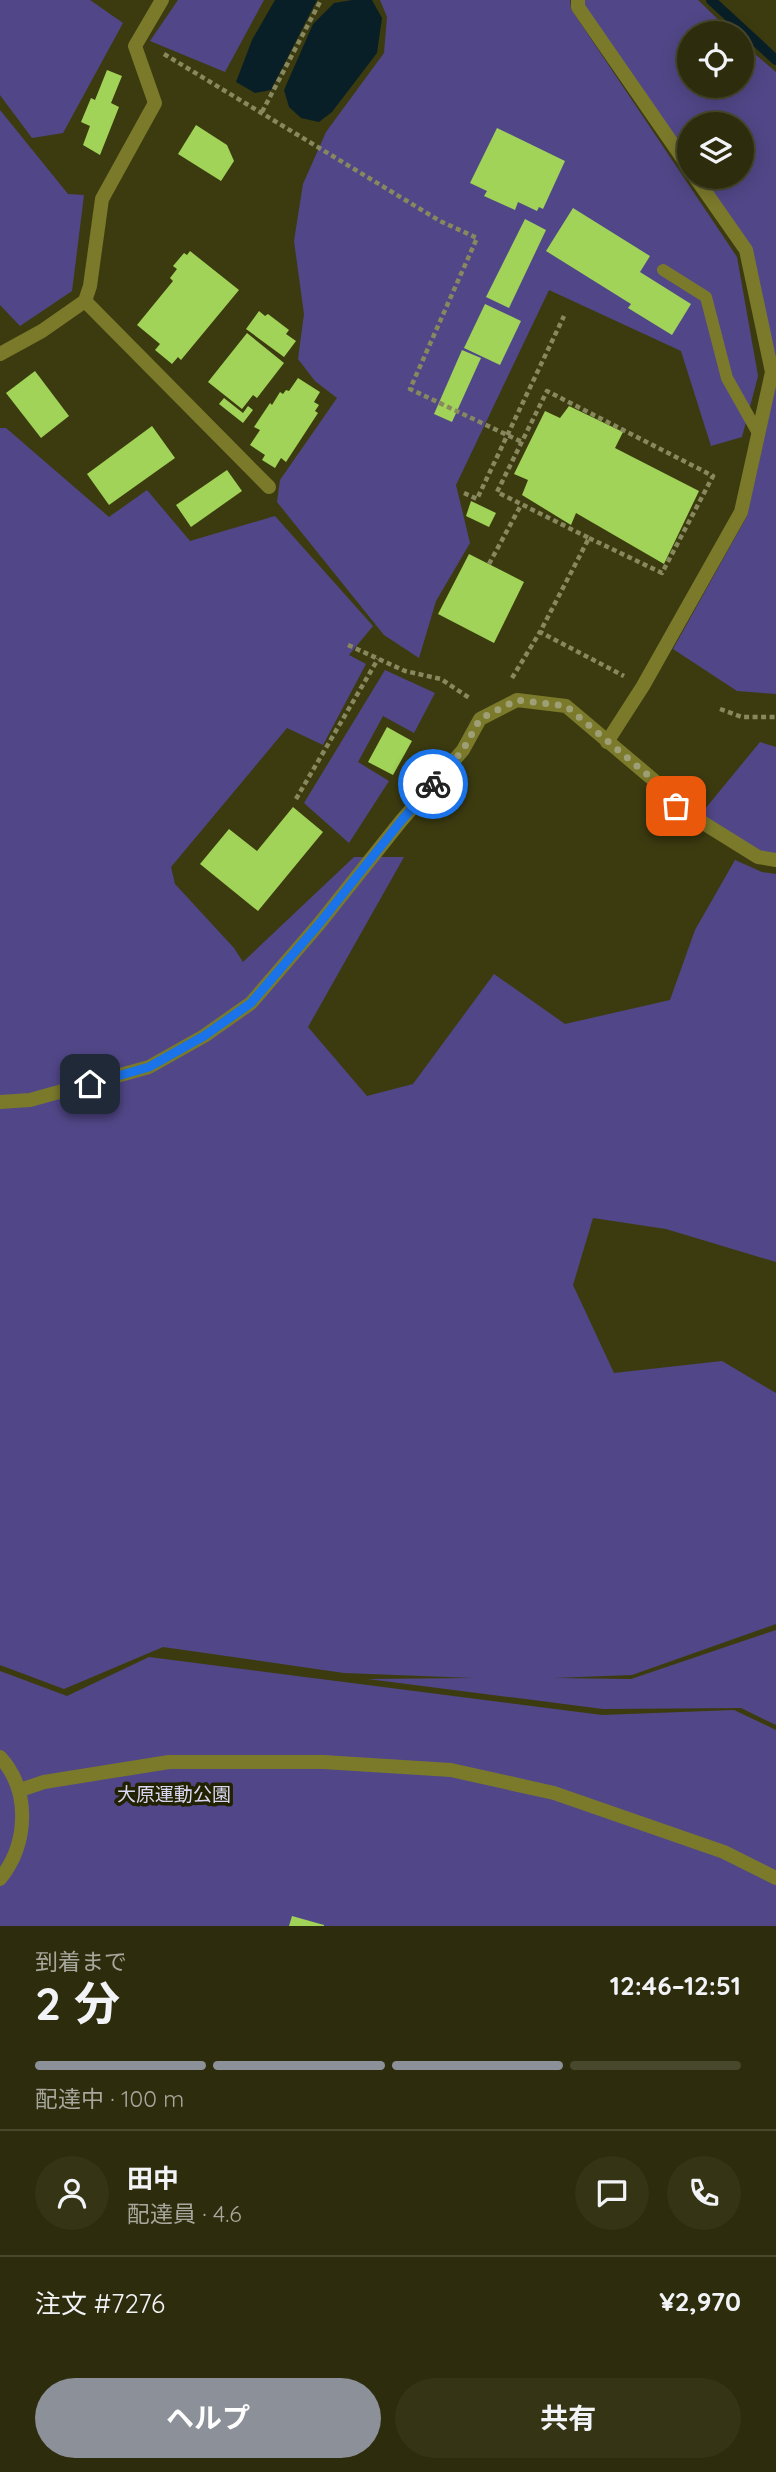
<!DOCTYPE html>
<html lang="ja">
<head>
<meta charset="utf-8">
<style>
  :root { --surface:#2d2c0c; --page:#353415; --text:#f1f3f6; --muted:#a7a79d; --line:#48482d; --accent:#8c9099 }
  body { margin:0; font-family:Quicksand,"Noto Sans JP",sans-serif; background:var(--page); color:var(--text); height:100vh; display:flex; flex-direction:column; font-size:26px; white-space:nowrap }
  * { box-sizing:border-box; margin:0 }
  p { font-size:23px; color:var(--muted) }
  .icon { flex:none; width:38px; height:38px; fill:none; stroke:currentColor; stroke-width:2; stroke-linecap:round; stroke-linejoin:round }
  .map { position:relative; height:1926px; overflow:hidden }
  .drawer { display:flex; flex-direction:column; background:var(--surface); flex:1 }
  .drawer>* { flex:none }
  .buttons { position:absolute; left:677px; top:21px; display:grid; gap:14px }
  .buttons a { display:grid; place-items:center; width:77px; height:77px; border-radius:50%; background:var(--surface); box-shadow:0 4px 18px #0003,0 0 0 2px var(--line); font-size:35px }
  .pin { position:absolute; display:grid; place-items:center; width:60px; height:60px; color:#fff; margin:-30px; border-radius:14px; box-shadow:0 4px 10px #0006 }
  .courier { position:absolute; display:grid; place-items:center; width:70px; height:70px; margin:-35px; border:5px solid #1a73e8; border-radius:50%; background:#fff; color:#222; box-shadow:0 2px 9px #0007 }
  .headline em { font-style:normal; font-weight:700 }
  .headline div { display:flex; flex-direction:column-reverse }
  .headline { display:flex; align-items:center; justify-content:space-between; height:119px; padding:0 35px }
  h1 { font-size:46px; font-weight:700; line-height:52px }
  .bar { display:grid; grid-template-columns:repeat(4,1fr); gap:10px 7px; align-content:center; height:84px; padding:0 35px }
  .bar i { height:9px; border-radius:5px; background:var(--line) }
  .bar .selected { background:var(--accent) }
  .bar p { grid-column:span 4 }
  .line { display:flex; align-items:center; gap:18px; padding:0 35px; border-top:2px solid var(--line) }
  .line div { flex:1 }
  .round { display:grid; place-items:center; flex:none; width:74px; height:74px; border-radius:37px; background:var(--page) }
  .button { display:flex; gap:14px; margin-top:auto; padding:14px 35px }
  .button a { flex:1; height:80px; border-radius:42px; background:var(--accent); color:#fff; font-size:28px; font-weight:700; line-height:80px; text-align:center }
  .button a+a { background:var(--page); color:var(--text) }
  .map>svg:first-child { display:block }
  .green { fill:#514788 }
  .water { fill:#091f28 }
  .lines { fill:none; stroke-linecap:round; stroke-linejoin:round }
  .stream { stroke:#091f28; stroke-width:10 }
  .building { fill:#a0d357 }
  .path { stroke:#88885f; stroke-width:4.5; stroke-dasharray:5 3.5; stroke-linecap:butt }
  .service { stroke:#7b7a2b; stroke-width:12 }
  .minor { stroke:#7b7a2b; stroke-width:14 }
  .tertiary { stroke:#7b7a2b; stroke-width:14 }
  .done { stroke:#9f9f77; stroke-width:7; stroke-dasharray:0 12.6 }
  .route { stroke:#1a73e8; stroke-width:9 }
  .labels { text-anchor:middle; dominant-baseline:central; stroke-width:7; stroke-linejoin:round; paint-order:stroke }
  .park-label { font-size:19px; fill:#d9d7f4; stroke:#222201 }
</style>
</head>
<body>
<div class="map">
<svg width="776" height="1926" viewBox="0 0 776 1926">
  <rect width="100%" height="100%" fill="#3c3b10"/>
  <g class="green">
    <path d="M0,0H90L123,23L63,133L32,138L0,95Z"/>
    <path d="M178,0H264L225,72L150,41Z"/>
    <path d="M380,0H570L571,9L737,257L758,376L742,437L711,446L681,351L549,290L456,485L470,543L436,601L419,658L384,635L277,502L280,480L337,398L315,381L298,359L304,314L294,241L303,184L326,132L384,53L387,17Z"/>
    <path d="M584,0H698L732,33H690V86H742V43L776,72V361L751,248L701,177H742V124H690L689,159L584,6Z"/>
    <path d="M0,110L68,194L84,195L72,291L20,326L0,305Z"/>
    <path d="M776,384V694L737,691L673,649L747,516Z"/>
    <path d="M0,428H6L109,517L147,490L190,541L275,516L373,626L349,655L366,664L323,745L287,728L171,867L175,884L234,948L243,962L354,857H404L308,1027L367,1096L413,1084L494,974L565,1024L670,1000L695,930L735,860L762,872L776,874V1262L666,1229L593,1218L573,1285L614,1373L722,1361L776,1393V1624L632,1675L553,1678L631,1679L776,1630V1725L741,1708L603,1709L368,1679L474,1678L344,1673L163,1647L64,1689L0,1665Z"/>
    <path d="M385,670L435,693L414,733L383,716L358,762L389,781L349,843L304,803Z"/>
    <path d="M760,742L776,747V855L760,853L700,815Z"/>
    <path d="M149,1657L602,1715L734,1710L776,1730V1926H0V1671L67,1696Z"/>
  </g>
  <g class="water">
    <path d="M275,0H317L271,90L255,93L236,82L252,40Z"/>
    <path d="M352,0H372L382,18L377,53L332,112L319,122L301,118L289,107L284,90L313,24L334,3Z"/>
  </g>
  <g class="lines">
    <path class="stream" d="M711,0L776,60"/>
  </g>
  <g class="building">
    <path d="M107,70L122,76L111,103L119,107L100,155L83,145L90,126L81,122L91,98L95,100Z"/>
    <path d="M196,125L227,145L234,161L221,181L178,154Z"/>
    <path d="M497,128L565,161L543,209L539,207L537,211L518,202L515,210L484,196L487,191L470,183Z"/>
    <path d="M573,208L650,256L640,272L691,304L672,335L628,308L631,304L546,251Z"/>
    <path d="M525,219L546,230L509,308L486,297Z"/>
    <path d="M190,251L239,290L181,360L178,357L172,364L155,350L160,344L137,325L173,281L170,278L177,269L173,266L184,253L187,255Z"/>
    <path d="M485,304L521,321L500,365L464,348Z"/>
    <path d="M259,311L265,316L268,314L289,330L286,334L296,341L284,357L246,329Z"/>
    <path d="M247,333L284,363L257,398L253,395L242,409L208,382Z"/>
    <path d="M462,350L481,358L452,422L434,414Z"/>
    <path d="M35,371L69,416L41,438L6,393Z"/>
    <path d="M298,378L320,392L314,402L319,405L315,411L318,413L286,462L281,458L275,468L262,460L265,455L250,445L260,430L254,427L270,403L272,405L280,392L283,394L286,390L289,391Z"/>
    <path d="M224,398L243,413L248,406L253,410L243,423L219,404Z"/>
    <path d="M569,406L623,432L615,448L699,491L664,564L576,513L571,525L522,495L528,480L514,474L545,411L560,418Z"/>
    <path d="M152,426L175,458L109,505L87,474Z"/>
    <path d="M227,470L242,491L191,527L176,505Z"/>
    <path d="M471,501L496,513L489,527L466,516Z"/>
    <path d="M469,554L524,582L494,643L438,614Z"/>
    <path d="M387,727L412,741L393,775L368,762Z"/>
    <path d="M293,807L323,832L258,911L200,864L229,829L257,851Z"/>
    <path d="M292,1916L324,1925V1926H289Z"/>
  </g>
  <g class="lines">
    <g class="path">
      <path d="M164,54L440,221L477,238L410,389L522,442"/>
      <path d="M262,112L321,0"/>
      <path d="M464,493L477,499L564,316"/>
      <path d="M589,538L662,573L713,476L547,391L497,492L589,538L540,632L624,676"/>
      <path d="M489,564L521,505"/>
      <path d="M348,645L405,671L441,679L471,699"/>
      <path d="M512,678L540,632"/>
      <path d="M720,709L742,717H776"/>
      <path d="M296,799L378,659"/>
    </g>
    <path class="service" d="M663,270L706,297L727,378L758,433"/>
    <g class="minor">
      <path d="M578,0V7L690,169"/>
      <path d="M85,301L269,487"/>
      <path d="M0,354L42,331L85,301L90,286L102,199L155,103L135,46L162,0"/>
      <path d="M607,742L643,686L741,512L772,372L746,250L695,177"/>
      <path d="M0,1102L30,1100L149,1067L204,1036L251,1003L319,924L401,821L463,750L480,719L517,700L566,706L656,782L676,806L758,857L776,860"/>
    </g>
    <g class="tertiary">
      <path d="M0,1757C31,1791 28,1844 0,1879"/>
      <path d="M20,1790L44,1782L169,1762H323L451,1770L554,1793L724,1852L776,1878"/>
    </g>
  </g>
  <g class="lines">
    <path class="done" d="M433,784L463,750L480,719L517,700L566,706L656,782L676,806"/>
    <path class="route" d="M90,1084L149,1067L204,1036L251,1003L319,924L401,821L433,784"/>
  </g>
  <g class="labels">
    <g class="park-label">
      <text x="174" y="1794">大原運動公園</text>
    </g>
  </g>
</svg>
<div class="buttons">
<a><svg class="icon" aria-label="locate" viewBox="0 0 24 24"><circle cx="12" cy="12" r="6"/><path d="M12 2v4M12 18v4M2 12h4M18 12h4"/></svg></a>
<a><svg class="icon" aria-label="layers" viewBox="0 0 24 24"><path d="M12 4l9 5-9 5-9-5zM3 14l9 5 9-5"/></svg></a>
</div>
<div class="pin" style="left:676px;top:806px;background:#ea580c"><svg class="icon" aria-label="bag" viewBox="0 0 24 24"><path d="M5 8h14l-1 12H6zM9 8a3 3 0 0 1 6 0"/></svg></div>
<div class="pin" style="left:90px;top:1084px;background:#1f2937"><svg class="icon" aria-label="home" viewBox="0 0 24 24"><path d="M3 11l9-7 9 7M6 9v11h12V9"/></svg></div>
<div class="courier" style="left:433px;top:784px"><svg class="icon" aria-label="bike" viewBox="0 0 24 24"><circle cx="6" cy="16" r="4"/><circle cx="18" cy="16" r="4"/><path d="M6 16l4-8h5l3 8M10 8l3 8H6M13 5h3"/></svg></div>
</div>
<section class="drawer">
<div class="headline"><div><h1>2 分</h1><p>到着まで</p></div><em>12:46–12:51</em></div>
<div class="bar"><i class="selected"></i><i class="selected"></i><i class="selected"></i><i></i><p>配達中 · 100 m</p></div>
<div class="line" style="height:126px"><a class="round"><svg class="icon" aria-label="person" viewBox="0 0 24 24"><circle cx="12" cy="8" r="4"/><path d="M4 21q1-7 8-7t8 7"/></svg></a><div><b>田中</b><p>配達員 · 4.6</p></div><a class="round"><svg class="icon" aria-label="chat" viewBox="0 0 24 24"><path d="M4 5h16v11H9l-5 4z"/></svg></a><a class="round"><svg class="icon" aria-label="phone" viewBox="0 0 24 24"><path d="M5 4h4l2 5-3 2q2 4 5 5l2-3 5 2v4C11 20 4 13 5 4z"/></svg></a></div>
<div class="line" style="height:91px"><div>注文 #7276</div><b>¥2,970</b></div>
<div class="button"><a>ヘルプ</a><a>共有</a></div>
</section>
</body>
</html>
